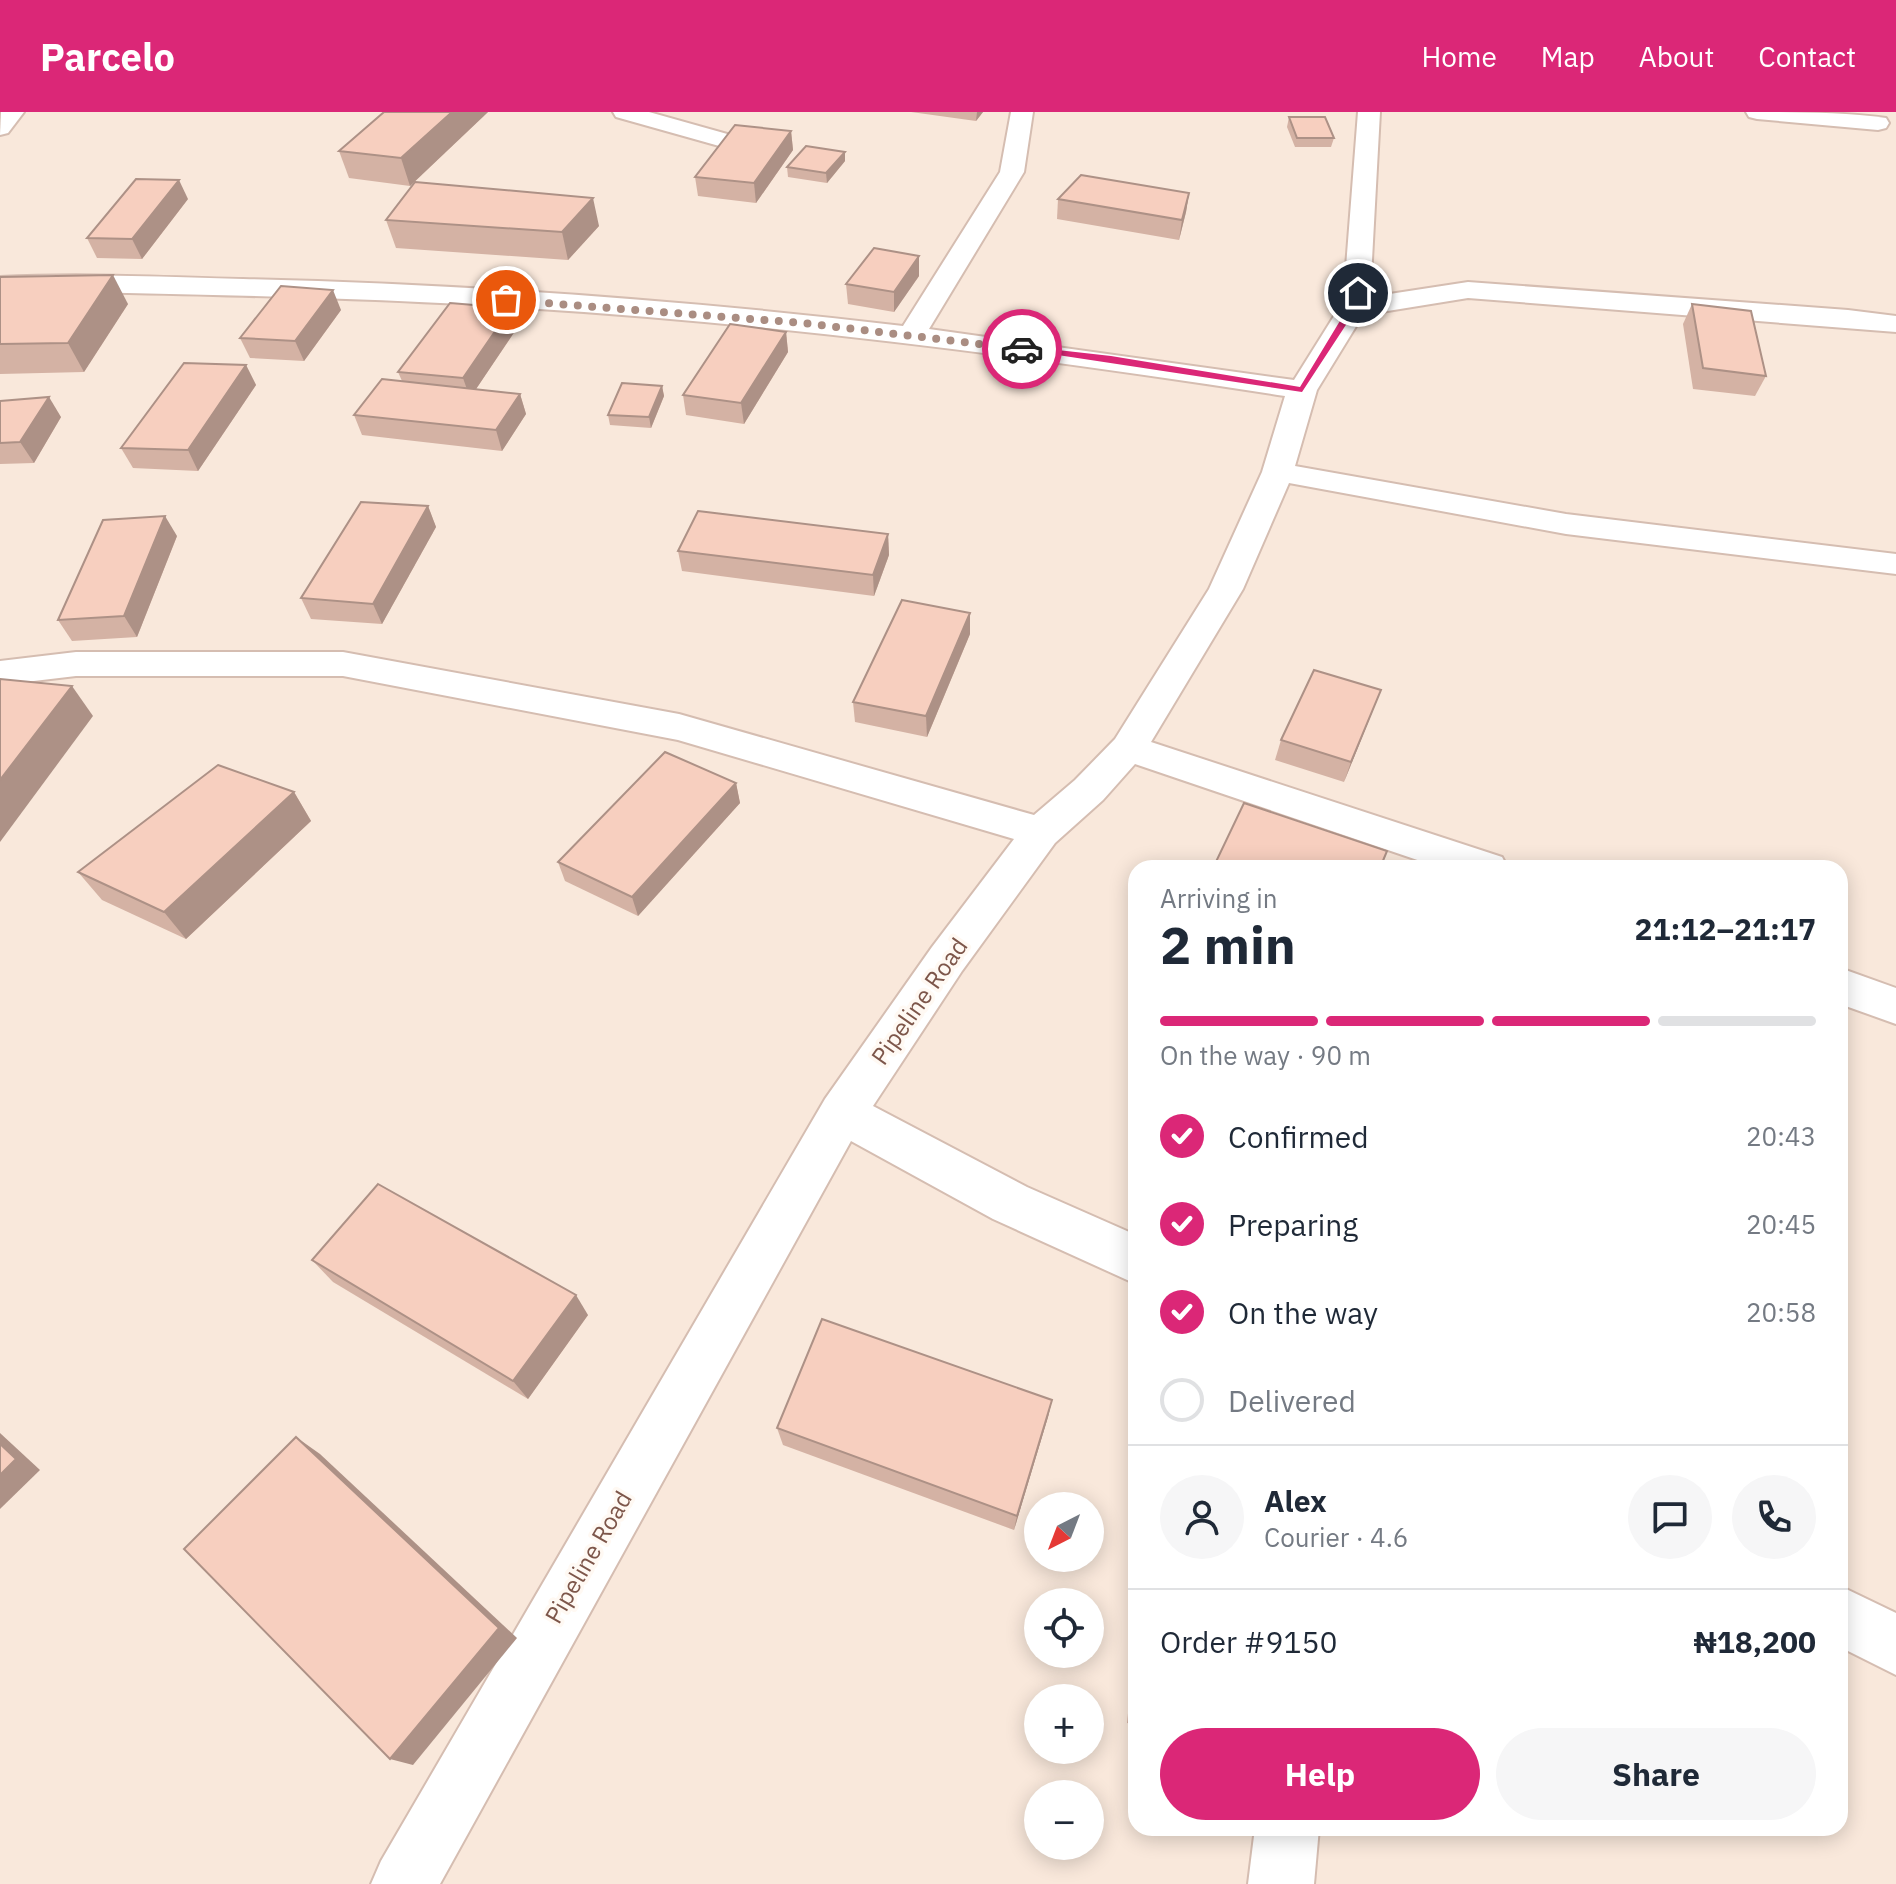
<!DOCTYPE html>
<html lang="en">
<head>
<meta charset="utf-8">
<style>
  :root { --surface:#fff; --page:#f6f6f7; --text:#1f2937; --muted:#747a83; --line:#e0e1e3; --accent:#db2777 }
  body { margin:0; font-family:"IBM Plex Sans",sans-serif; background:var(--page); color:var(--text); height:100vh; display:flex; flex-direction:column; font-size:30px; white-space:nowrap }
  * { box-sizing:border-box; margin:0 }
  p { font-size:26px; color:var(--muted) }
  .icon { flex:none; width:44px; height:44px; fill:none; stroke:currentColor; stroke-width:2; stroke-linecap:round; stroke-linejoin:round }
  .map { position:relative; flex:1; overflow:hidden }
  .details { position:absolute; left:1128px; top:748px; width:720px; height:976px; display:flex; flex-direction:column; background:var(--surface); border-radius:24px; box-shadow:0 4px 20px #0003 }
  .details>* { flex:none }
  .needle { width:52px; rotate:222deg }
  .buttons { position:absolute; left:1024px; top:1380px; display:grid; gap:16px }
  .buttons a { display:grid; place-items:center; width:80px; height:80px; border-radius:50%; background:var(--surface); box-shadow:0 4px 20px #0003; font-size:40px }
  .pin { position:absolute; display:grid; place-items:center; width:68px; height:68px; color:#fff; margin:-34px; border:4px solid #fff; border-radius:50%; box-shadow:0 2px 8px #0007 }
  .courier { position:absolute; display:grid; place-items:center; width:80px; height:80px; margin:-40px; border:6px solid #db2777; border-radius:50%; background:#fff; color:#222; box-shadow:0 2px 10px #0007 }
  .overview em { font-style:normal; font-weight:800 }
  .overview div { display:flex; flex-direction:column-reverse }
  .overview { display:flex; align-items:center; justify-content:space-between; height:136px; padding:0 32px }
  h1 { font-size:52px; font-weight:800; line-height:60px }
  .bar { display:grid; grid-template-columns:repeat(4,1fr); gap:12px 8px; align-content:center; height:96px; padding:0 32px }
  .bar i { height:10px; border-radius:6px; background:var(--line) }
  .bar .active { background:var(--accent) }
  .bar p { grid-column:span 4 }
  .line { display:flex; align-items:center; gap:20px; padding:0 32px; border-top:2px solid var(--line) }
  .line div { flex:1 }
  .round { display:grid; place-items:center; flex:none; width:84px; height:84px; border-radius:42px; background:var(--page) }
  ol { padding:0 32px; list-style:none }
  li { display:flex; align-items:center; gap:24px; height:88px }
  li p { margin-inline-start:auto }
  li .icon { padding:8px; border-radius:50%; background:var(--accent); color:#fff; stroke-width:4 }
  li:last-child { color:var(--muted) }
  li i { width:44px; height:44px; border:4px solid var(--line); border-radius:50% }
  .button { display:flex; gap:16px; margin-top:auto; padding:16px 32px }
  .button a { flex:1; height:92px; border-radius:48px; background:var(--accent); color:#fff; font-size:32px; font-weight:800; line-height:92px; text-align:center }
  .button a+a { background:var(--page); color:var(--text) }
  header { display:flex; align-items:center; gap:48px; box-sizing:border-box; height:112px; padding:0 40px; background:var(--accent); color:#fff }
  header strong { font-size:38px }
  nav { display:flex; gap:44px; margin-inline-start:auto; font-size:28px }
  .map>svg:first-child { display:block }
  .residential { fill:#f9e8db; fill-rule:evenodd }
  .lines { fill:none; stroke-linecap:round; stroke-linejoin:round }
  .street-casing { stroke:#d5bdb1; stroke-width:4 }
  .street { fill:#fff; fill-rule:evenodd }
  .wall { fill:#d4b2a4 }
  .shaded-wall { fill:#ad9186 }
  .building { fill:#f7cfbf; stroke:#ad9186; stroke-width:2 }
  .route { fill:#db2777 }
  .done { stroke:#aa8d82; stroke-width:8; stroke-dasharray:0 14.4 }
  .labels { text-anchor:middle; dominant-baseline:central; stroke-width:7; stroke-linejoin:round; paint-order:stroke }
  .street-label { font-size:24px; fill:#7d564a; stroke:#fff9f3 }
</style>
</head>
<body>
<header>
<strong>Parcelo</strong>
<nav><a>Home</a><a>Map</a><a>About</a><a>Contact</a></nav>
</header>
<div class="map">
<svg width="1896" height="1772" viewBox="0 0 1896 1772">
  <rect width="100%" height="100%" fill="#fef4eb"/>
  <path class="residential" d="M0,0H1896V1772H0ZM1136,756H1840V1716H1136ZM1038,1394H1090V1446H1038ZM1038,1490H1090V1542H1038ZM1038,1586H1090V1638H1038ZM1038,1682H1090V1734H1038Z"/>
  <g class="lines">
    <g class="street-casing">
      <g id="street">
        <path d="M24,0L8,21L0,23L1,0Z"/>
        <path d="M613,0H649L745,27L749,32L745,37L737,39L616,5Z"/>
        <path d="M1011,0H1033L1024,60L929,217L1294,268L1339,196L1344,181L1358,0H1380L1370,185L1468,170L1848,198L1896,204V220L1468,186L1363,203L1317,278L1295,354L1566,402L1896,442V462L1566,422L1289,371L1243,477L1151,630L1502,745L1508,756H1441L1135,652L1103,688L1055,731L962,859L873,994L1027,1075L1136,1123V1172L993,1107L851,1029L440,1772H371L381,1749L825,987L932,835L1014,727L678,628L343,564H76L0,573V549L76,540H343L679,602L1034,703L1075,668L1115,627L1209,477L1262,360L1285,284C1033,245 780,212 524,196C363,185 202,183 41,179L0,181V165C81,161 162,165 243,167C464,172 684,188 903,214L1000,60Z"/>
        <path d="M1746,0C1791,0 1841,0 1886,6L1889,11L1886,16L1878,18L1757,7L1749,5Z"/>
        <path d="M1840,856L1896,876V912L1840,892Z"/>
        <path d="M1840,1474L1896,1501V1563L1840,1535Z"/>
        <path d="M1255,1716H1319L1314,1772H1248Z"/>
      </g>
    </g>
    <use href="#street" class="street"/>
  </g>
  <g class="wall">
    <path d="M384,0H488L410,74L349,66L339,39Z"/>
    <path d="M911,0H983L976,9Z"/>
    <path d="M1289,5L1334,26L1331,35H1295L1287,15Z"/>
    <path d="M791,19L793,38L756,91L698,84L695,65Z"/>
    <path d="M845,49L827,71L788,65L787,55Z"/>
    <path d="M1189,81L1186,100L1179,128L1057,107L1058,87Z"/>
    <path d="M188,87L142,147L97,146L87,126Z"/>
    <path d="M386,108L599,114L568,148L396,136Z"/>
    <path d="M919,144V164L894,200L848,192L846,172Z"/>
    <path d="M0,165L128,192L84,260L0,262Z"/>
    <path d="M1692,192L1766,264L1755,284L1693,277L1683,212Z"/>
    <path d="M341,198L304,249L250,246L240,226Z"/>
    <path d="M517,216L476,277L520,282L526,302L502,339L362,323L354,303L402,269L398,260Z"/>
    <path d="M786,220L788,240L744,312L686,303L683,283Z"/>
    <path d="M246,253L256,273L198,359L133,356L121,336Z"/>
    <path d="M662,274L664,284L651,316L610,313L608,303Z"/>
    <path d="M0,289L61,305L34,351L0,352Z"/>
    <path d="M428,394L436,415L382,512L311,507L301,486Z"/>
    <path d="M888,422L889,443L874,484L682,459L678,439Z"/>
    <path d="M177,424L137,525L72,529L58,508Z"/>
    <path d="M970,501V522L927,625L855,610L853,590Z"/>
    <path d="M1373,598L1344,670L1275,648L1281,628Z"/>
    <path d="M736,671L740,691L638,804L565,769L558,750Z"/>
    <path d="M294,680L311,709L186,827L102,788L78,760Z"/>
    <path d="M312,1148L588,1203L528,1287L333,1170Z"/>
    <path d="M1052,1288L1048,1305L1014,1418L783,1333L777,1316Z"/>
    <path d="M1136,1525V1613L1127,1611Z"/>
  </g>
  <g class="shaded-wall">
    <path d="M452,0H488L410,74L401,46Z"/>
    <path d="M977,0H983L976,9Z"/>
    <path d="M791,19L793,38L756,91L754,71Z"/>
    <path d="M845,40V49L827,71L826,61Z"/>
    <path d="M179,68L188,87L142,147L132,127Z"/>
    <path d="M1189,81L1186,100L1179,128L1182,108Z"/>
    <path d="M593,86L599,114L568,148L562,120Z"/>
    <path d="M919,144V164L894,200V180Z"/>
    <path d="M113,163L128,192L84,260L68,231Z"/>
    <path d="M333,178L341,198L304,249L295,229Z"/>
    <path d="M511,196L517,216L470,286L463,266Z"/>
    <path d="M786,220L788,240L744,312L741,291Z"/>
    <path d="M246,253L256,273L198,359L188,338Z"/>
    <path d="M662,274L664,284L651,316L649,305Z"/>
    <path d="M520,282L526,302L502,339L496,318Z"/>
    <path d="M49,285L61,305L34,351L20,330Z"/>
    <path d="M428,394L436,415L382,512L373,492Z"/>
    <path d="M165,404L177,424L137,525L124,504Z"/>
    <path d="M888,422L889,443L874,484L873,463Z"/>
    <path d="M970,501V522L927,625L926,604Z"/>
    <path d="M72,574L93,604L0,730V668Z"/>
    <path d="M1381,578L1373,598L1344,670L1351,650Z"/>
    <path d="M736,671L740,691L638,804L632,785Z"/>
    <path d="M294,680L311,709L186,827L164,800Z"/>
    <path d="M576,1183L588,1203L528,1287L513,1269Z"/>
    <path d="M1052,1288L1048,1305L1014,1418L1017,1404Z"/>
    <path d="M0,1321L40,1358L0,1397Z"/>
    <path d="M296,1325L320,1342L517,1526L413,1653L390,1647Z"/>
  </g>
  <g class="building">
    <path d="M384,0H452L401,46L339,39Z"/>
    <path d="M1289,5H1325L1334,26H1297Z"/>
    <path d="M735,13L791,19L754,71L695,65Z"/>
    <path d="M806,34L845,40L826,61L787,55Z"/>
    <path d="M1081,63L1189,81L1182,108L1058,87Z"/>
    <path d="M136,67L179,68L132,127L87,126Z"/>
    <path d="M415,70L593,86L562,120L386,108Z"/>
    <path d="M874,136L919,144L894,180L846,172Z"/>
    <path d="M113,163L68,231L0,232V165Z"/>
    <path d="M281,174L333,178L295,229L240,226Z"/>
    <path d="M450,191L511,196L463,266L398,260Z"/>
    <path d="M1692,192L1751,199L1766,264L1703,256Z"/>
    <path d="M730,212L786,220L741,291L683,283Z"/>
    <path d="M184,251L246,253L188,338L121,336Z"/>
    <path d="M382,267L520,282L496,318L354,303Z"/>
    <path d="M622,271L662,274L649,305L608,303Z"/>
    <path d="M49,285L20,330L0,331V289Z"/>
    <path d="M361,390L428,394L373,492L301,486Z"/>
    <path d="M698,399L888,422L873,463L678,439Z"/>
    <path d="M165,404L124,504L58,508L103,408Z"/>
    <path d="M902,488L970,501L926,604L853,590Z"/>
    <path d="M1314,558L1381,578L1351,650L1281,628Z"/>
    <path d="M0,567L72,574L0,668Z"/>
    <path d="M665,640L736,671L632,785L558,750Z"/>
    <path d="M218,653L294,680L164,800L78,760Z"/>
    <path d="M1244,691L1387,739L1380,756H1213Z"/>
    <path d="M378,1072L576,1183L513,1269L312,1148Z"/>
    <path d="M822,1207L1052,1288L1017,1404L777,1316Z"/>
    <path d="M296,1325L499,1516L390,1647L184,1437Z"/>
    <path d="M0,1332L16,1347L0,1363Z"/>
  </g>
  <path class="route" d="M1358,179L1362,181L1357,196L1302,280L1018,237L1022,234L1111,244L1300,275Z"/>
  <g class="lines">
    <path class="done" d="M506,188L803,211L1022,237"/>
  </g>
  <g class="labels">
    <g class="street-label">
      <text transform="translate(919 889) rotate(-55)">Pipeline Road</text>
      <text transform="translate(588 1445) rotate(-60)">Pipeline Road</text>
    </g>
  </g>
</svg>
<div class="buttons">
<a><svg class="needle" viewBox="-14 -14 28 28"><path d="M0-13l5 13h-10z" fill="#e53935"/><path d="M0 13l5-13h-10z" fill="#747a83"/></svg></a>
<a><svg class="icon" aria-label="locate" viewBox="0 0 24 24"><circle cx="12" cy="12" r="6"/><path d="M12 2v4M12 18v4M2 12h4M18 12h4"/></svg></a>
<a>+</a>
<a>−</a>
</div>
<div class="pin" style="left:506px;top:188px;background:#ea580c"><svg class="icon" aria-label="bag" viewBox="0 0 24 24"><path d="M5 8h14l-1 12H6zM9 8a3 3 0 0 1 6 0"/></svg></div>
<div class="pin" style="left:1358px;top:181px;background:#1f2937"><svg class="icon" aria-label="home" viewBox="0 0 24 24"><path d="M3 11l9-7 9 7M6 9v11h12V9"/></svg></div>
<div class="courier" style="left:1022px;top:237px"><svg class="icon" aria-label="car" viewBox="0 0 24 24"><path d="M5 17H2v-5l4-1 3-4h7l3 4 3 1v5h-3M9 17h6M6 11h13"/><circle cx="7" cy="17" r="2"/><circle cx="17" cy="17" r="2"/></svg></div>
<section class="details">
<div class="overview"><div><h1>2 min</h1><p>Arriving in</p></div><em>21:12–21:17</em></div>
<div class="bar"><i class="active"></i><i class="active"></i><i class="active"></i><i></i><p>On the way · 90 m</p></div>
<ol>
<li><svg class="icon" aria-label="check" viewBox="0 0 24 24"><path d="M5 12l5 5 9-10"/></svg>Confirmed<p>20:43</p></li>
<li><svg class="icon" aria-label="check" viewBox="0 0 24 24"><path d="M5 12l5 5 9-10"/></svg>Preparing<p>20:45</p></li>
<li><svg class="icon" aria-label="check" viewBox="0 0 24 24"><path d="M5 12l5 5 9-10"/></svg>On the way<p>20:58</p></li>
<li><i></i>Delivered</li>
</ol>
<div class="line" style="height:144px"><a class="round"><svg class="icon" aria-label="person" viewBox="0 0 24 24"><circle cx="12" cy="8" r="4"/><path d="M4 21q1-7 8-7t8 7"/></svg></a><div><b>Alex</b><p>Courier · 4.6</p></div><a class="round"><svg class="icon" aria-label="chat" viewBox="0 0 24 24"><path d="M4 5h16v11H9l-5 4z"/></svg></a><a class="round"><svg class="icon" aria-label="phone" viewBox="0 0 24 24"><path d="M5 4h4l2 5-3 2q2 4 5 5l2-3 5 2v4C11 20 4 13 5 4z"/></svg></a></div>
<div class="line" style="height:104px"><div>Order #9150</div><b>₦18,200</b></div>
<div class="button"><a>Help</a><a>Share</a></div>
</section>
</div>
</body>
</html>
